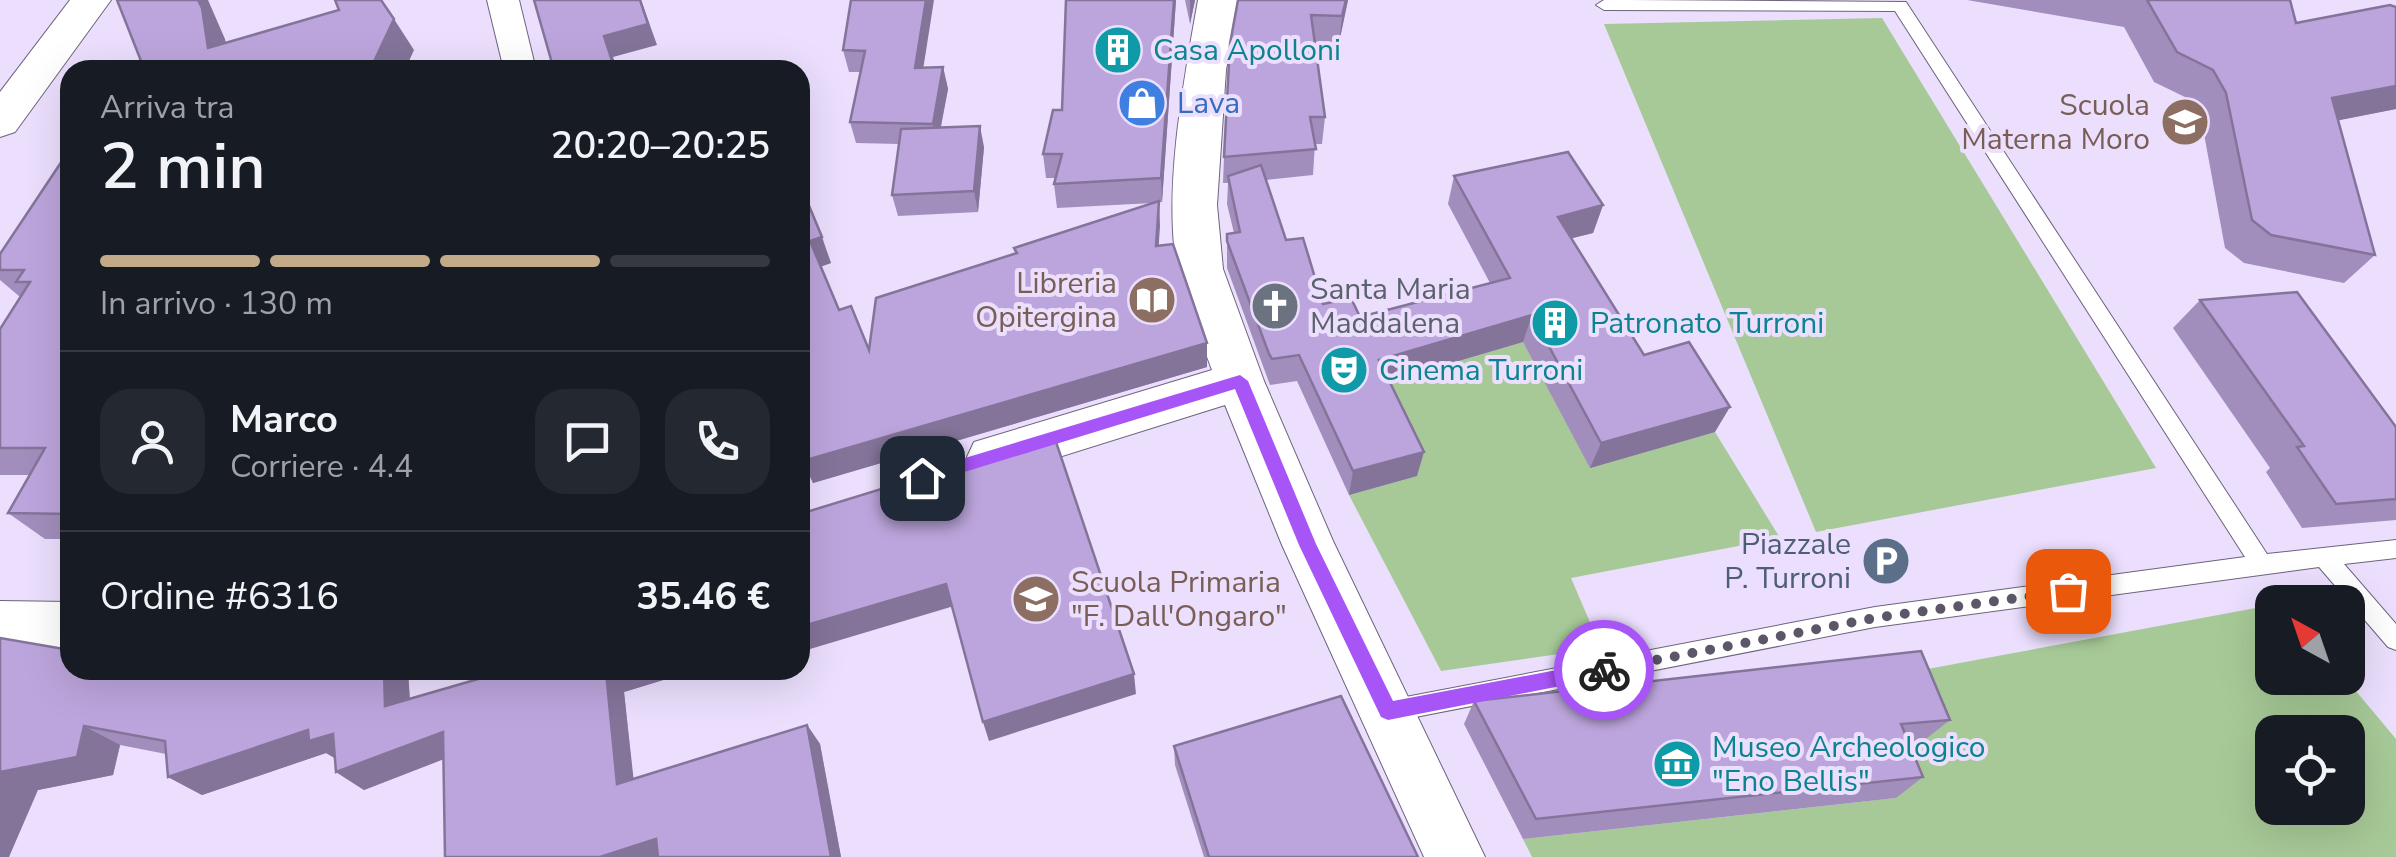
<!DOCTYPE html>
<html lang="it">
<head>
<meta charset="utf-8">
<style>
  :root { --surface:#171b24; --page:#242831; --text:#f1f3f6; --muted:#9ea1a6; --line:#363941; --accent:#c3ab8a }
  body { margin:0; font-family:"Nunito Sans",sans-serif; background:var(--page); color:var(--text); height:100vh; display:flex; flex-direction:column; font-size:38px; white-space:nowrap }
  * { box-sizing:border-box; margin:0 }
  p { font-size:32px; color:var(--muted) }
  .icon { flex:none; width:55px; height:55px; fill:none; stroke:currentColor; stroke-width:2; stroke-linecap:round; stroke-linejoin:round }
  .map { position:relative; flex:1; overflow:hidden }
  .side { position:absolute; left:60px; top:60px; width:750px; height:620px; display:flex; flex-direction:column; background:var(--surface); border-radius:30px; box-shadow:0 10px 40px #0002 }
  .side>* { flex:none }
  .needle { width:65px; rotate:320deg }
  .fabs { position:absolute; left:2255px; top:585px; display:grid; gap:20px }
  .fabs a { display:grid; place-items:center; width:110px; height:110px; border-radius:20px; background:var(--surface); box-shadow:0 10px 40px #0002; font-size:50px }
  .pin { position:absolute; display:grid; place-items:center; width:85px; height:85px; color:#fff; margin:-42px; border-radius:20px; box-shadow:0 5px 15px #0006 }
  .courier { position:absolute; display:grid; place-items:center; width:100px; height:100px; margin:-50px; border:8px solid #a855f7; border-radius:50%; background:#fff; color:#222; box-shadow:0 2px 12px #0007 }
  .overview em { font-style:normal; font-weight:600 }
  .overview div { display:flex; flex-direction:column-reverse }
  .overview { display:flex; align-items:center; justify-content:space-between; height:170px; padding:0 40px }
  h1 { font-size:65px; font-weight:600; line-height:75px }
  .bar { display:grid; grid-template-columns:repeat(4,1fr); gap:15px 10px; align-content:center; height:120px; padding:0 40px }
  .bar i { height:12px; border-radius:8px; background:var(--line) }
  .bar .active { background:var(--accent) }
  .bar p { grid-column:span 4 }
  .line { display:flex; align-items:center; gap:25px; padding:0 40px; border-top:2px solid var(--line) }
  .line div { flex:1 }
  .round { display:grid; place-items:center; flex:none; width:105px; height:105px; border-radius:30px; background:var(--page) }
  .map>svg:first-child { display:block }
  .green { fill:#a7c997; fill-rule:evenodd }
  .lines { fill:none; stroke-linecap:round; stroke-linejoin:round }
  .service-casing { stroke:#6d637c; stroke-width:2 }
  .minor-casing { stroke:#6d637c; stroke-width:2 }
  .tertiary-casing { stroke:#6d637c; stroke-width:2 }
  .service { fill:#fff; fill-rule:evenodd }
  .minor { fill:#fff; fill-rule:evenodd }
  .tertiary { fill:#fff; fill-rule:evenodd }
  .wall { fill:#a28ebd }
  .shaded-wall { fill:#84749a }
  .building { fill:#bca5dc; stroke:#84749a; stroke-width:2.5 }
  .route { fill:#a855f7 }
  .done { stroke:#5d5668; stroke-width:10; stroke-dasharray:0 18 }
  .labels { text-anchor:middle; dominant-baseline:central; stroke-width:8; stroke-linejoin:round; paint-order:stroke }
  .culture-label { font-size:30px; fill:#0d838f; stroke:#ebdffd; text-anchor:start }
  .shop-label { font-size:30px; fill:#366cbe; stroke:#ebdffd; text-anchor:start }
  .education-label { font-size:30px; fill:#785e54; stroke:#ebdffd; text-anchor:end }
  .worship-label { font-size:30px; fill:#5b616d; stroke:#ebdffd; text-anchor:start }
  .service-label { font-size:30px; fill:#4e5e75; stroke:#ebdffd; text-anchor:end }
</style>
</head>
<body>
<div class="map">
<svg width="2396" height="857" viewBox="0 0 2396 857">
  <rect width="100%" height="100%" fill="#ebdffd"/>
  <g class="green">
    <path d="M1882,18L1896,41L2156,468L1816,532L1604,24Z"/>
    <path d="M1523,342L1590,467L1715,432L1780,538L1571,578L1601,648L1441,671L1349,495L1417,476L1374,386Z"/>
    <path d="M2272,605V678H2345L2396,739V857H1532L1523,839L1895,798L1874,746L1922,741L1895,675ZM2272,732H2348V808H2272Z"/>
  </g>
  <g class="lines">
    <g class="service-casing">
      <path id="service" d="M1631,0L1906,2L2267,554L2396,540V558L2344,564L2396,624V650L2388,647L2319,567L1875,627L1390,722L1382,719L1379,711L1382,703L1390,700L1875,607L2245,557L1895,11L1604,10L1596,5L1604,0Z"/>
    </g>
    <g class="minor-casing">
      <path id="minor" d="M487,0H519L536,70H504Z"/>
    </g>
    <g class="tertiary-casing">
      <g id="tertiary">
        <path d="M70,0H111L15,132L0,137V92Z"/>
        <path d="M1198,0H1238L1226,70L1217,205L1223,269L1264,381L1333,541L1485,857H1424L1282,545L1225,405L992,478L974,472L967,457L974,442L1212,370C1200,337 1183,302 1177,268C1163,189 1184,79 1198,0Z"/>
        <path d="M0,601L70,602V652L0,651Z"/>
      </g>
    </g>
    <use href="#service" class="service"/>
    <use href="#minor" class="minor"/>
    <use href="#tertiary" class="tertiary"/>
  </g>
  <g class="wall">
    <path d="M851,0L923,67H943L948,89L941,127L984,147L978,212L898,216L892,195L899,144L856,143L850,122L860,72H849L843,50Z"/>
    <path d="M1066,0H1176L1162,202H1159L1158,246L1207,367L813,483L803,461L800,184L831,263L821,266L839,310L869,350L1015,253L1014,248L1153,203L1057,208L1054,184L1056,178H1046L1043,154L1062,110Z"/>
    <path d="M1185,0H1195L1190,24Z"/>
    <path d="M1238,0H1348L1339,43L1315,42L1325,117L1322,144H1315L1313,175L1266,180L1286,240L1323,304L1360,317L1490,283L1448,204L1454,176L1603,205L1593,233L1572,238L1644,355L1715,432L1590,468L1523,342L1389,381L1417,476L1349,495L1297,381L1270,385L1227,268V234L1234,233L1227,204L1228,183H1223L1224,157Z"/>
    <path d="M1967,0H2290L2296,23L2396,7V109L2338,120L2375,255L2344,283L2244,263L2225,248L2202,123L2189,99L2154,82L2124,27Z"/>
    <path d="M70,149V539H45L8,513L30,475H0V329L20,297L0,280V254Z"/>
    <path d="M2200,300L2396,427V520L2302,528L2266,472L2270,468L2173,328Z"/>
    <path d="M0,638L208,675L408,670L410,699L485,677V670H696L624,692L633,779L807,725L820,744L841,857H445L444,759L364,790L336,772L335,758L326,753L202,795L168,777L166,754L120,745L113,775L38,790Z"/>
    <path d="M1474,701L1950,720L1922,742L1909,743L1923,777L1896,798L1523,839L1464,724Z"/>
    <path d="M1174,746L1418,857H1204L1175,765Z"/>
  </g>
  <g class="shaded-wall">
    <path d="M198,0H208L225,39L231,70L208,48Z"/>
    <path d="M640,0H641L657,45L613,57L618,70H615L604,36Z"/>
    <path d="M926,0H934L920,89L915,68Z"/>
    <path d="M1174,0H1176L1162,202L1161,178Z"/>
    <path d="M1190,0H1195L1190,24Z"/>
    <path d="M1346,0H1348L1339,43L1342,16Z"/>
    <path d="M394,19L414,50L405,70H370Z"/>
    <path d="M943,67L948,89L937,145L933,124Z"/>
    <path d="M2396,86V109L2305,127L2332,98Z"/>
    <path d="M980,126L984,147L978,212L974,191Z"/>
    <path d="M1159,201L1160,226L1157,271L1156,246Z"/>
    <path d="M1603,205L1593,233L1549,244L1558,217Z"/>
    <path d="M822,237L831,263L820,267L810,241Z"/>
    <path d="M1532,315L1523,342L1374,386L1379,360Z"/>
    <path d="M1207,343V367L813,483L803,461Z"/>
    <path d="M1730,407L1715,432L1590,468L1601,443Z"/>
    <path d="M1424,452L1417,476L1349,495L1353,471Z"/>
    <path d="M946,584L954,606L800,652V627Z"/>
    <path d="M384,670H408L411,726L385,706Z"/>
    <path d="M611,670H696L624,692L636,801L617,784L606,672Z"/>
    <path d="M719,670H739L722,675Z"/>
    <path d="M1134,674L1136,694L989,741L983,722Z"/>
    <path d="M807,725L820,744L841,857H831Z"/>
    <path d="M84,726L120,745L113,775L38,790L9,857H0V772Z"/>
    <path d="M308,730L333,734L338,760L326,753L202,795L168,777Z"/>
    <path d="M443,732L467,750L364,790L336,772Z"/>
    <path d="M656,839L668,857H600Z"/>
  </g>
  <g class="building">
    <path d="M117,0H198L202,8L208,48L339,10L335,0H381L394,19L370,70H131L143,66Z"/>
    <path d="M534,0H640L648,24L604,36L615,70H554Z"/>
    <path d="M851,0H926L915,68L943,67L933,124L850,122L865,51L843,50Z"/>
    <path d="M1066,0H1174L1161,178L1054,184L1062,154H1043L1053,110H1062Z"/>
    <path d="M1238,0H1346L1342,16L1311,15L1325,117H1310L1316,149L1224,157L1230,44Z"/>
    <path d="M2147,0H2290L2296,23L2390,5L2396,7V86L2332,98L2375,255L2271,235L2252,220L2226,93L2213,70L2177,52Z"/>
    <path d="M980,126L974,191L892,195L901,129Z"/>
    <path d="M70,149V514L8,513L45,448H0V329L30,282H16L24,270H0V254Z"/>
    <path d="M1568,152L1603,205L1558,217L1644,355L1689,342L1730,407L1601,443L1532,315L1379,360L1424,452L1353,471L1299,355L1272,359L1269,354L1227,241V234L1240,232L1228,176L1261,165L1286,240L1303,238L1323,304L1351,298L1360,317L1510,278L1454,176Z"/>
    <path d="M800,184L822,237L810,241L839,310L851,306L869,350L876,298L1017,253L1014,248L1159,201L1156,246L1173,244L1207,343L803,461L800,452Z"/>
    <path d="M2297,292L2396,427V499L2336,504L2297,447L2304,446L2200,300Z"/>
    <path d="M1054,436L1134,674L983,722L946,584L800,627V514Z"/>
    <path d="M0,638L70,650V670H182L208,675L223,670H384L385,706L485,677V670H611L606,672L617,784L807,725L831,857H658L656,839L600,857H445L443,732L336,772L333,734L309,741L308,730L168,777L165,741L84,726L77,757L0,772Z"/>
    <path d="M1921,651L1950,720L1901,724L1923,777L1536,819L1474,701Z"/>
    <path d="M1341,696L1418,857H1209L1174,746Z"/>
  </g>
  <path class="route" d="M1240,375L1248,381L1316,544L1393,701L1604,661L1614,670L1611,676L1388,720L1381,717L1299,545L1235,389L922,485L913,478L922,471Z"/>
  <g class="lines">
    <path class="done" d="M1604,670L1875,618L2068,591"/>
  </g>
  <defs>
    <g id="building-disc" transform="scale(2.5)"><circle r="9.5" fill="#0f9aa8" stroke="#ebdffd"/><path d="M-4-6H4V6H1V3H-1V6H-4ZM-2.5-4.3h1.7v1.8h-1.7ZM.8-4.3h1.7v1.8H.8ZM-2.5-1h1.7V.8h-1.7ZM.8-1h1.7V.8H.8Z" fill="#fff"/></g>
    <g id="shop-disc" transform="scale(2.5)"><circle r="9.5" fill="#3f7fe0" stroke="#ebdffd"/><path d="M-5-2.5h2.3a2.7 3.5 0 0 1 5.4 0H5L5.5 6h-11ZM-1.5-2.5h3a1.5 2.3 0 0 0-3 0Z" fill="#fff"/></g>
    <g id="school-disc" transform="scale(2.5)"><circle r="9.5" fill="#8d6e63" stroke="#ebdffd"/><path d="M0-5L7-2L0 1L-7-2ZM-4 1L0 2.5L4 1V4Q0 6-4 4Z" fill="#fff"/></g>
    <g id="library-disc" transform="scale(2.5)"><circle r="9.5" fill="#8d6e63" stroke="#ebdffd"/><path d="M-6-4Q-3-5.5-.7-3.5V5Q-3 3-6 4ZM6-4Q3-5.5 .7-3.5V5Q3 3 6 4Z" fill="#fff"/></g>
    <g id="church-disc" transform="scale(2.5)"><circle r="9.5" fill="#6b7280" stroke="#ebdffd"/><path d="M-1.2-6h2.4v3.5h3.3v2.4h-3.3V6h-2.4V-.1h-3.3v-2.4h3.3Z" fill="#fff"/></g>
    <g id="theatre-disc" transform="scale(2.5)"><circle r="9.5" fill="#0f9aa8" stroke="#ebdffd"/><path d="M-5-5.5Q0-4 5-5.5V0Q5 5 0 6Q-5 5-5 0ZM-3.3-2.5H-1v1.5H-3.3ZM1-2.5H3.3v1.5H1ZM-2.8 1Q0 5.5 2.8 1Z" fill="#fff"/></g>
    <g id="parking-disc" transform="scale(2.5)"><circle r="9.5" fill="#5c6f8a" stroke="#ebdffd"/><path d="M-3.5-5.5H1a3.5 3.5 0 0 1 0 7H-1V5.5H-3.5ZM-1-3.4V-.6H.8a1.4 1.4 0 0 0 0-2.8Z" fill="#fff"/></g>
    <g id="museum-disc" transform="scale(2.5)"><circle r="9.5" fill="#0f9aa8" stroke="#ebdffd"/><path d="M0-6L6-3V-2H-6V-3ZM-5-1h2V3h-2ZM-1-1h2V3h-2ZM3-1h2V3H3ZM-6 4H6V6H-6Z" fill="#fff"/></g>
  </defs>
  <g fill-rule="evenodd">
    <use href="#building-disc" x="1118" y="50"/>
    <use href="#shop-disc" x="1142" y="103"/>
    <use href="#school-disc" x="2185" y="122"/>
    <use href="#library-disc" x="1152" y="300"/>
    <use href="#church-disc" x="1275" y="306"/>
    <use href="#building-disc" x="1555" y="323"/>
    <use href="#theatre-disc" x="1344" y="370"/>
    <use href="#parking-disc" x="1886" y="561"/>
    <use href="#school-disc" x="1036" y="599"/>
    <use href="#museum-disc" x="1677" y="764"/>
  </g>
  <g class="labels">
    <g class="culture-label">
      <text x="1153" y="50">Casa Apolloni</text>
      <text x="1590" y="323">Patronato Turroni</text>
      <text x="1379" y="370">Cinema Turroni</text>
      <text x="1712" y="747">Museo Archeologico<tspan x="1712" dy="34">"Eno Bellis"</tspan></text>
    </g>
    <g class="shop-label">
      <text x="1177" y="103">Lava</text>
    </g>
    <g class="education-label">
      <text x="2150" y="105">Scuola<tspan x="2150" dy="34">Materna Moro</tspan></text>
      <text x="1117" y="283">Libreria<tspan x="1117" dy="34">Opitergina</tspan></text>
      <text x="1071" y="582" text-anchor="start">Scuola Primaria<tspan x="1071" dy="34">"F. Dall'Ongaro"</tspan></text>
    </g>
    <g class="worship-label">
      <text x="1310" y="289">Santa Maria<tspan x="1310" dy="34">Maddalena</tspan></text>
    </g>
    <g class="service-label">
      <text x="1851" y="544">Piazzale<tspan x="1851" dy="34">P. Turroni</tspan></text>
    </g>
  </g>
</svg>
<div class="fabs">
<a><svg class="needle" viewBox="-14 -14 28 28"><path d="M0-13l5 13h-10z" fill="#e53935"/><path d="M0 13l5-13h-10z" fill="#9ea1a6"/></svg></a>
<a><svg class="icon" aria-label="locate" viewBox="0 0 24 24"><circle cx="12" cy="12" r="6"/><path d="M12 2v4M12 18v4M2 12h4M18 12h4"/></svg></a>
</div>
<div class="pin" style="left:2068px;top:591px;background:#ea580c"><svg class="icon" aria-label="bag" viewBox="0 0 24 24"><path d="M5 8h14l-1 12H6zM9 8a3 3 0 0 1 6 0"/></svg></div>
<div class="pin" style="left:922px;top:478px;background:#1f2937"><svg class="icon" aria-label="home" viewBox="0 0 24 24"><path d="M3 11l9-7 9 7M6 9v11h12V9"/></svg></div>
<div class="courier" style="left:1604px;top:670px"><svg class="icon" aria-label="bike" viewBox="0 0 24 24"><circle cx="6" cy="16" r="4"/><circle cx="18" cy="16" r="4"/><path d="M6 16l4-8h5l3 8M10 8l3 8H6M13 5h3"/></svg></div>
<section class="side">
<div class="overview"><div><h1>2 min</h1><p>Arriva tra</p></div><em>20:20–20:25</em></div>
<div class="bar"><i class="active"></i><i class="active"></i><i class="active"></i><i></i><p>In arrivo · 130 m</p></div>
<div class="line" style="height:180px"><a class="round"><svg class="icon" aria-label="person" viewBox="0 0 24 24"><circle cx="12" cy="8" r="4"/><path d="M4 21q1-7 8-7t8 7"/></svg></a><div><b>Marco</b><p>Corriere · 4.4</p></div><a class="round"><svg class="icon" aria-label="chat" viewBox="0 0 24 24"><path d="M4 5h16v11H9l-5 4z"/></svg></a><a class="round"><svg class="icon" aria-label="phone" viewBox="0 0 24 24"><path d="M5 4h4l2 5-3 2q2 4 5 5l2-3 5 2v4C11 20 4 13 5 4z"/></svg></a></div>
<div class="line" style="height:130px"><div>Ordine #6316</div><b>35.46 €</b></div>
</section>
</div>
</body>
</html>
